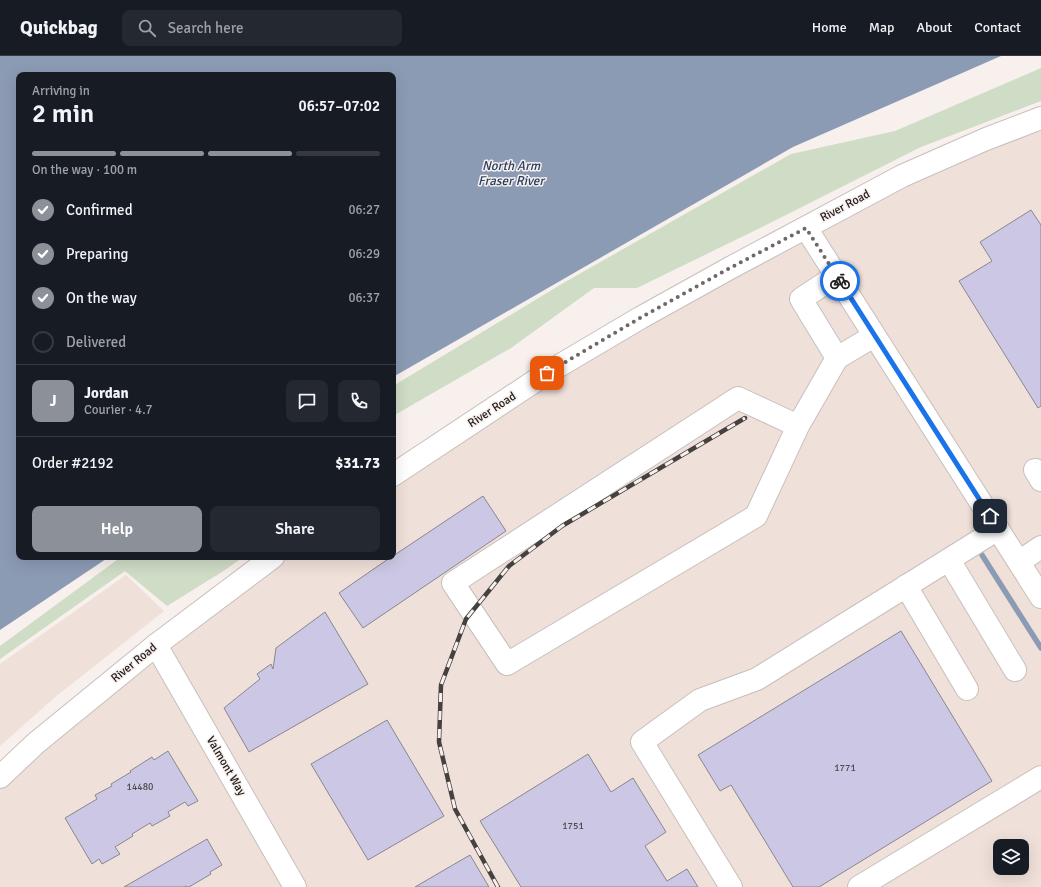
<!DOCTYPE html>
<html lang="en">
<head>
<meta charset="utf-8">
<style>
  :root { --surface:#171b24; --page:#242831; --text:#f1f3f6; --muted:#9ea1a6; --line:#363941; --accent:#8c9099 }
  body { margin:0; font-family:Signika,sans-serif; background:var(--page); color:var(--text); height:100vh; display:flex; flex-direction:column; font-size:15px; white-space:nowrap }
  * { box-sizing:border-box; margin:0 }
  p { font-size:13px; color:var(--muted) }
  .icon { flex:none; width:22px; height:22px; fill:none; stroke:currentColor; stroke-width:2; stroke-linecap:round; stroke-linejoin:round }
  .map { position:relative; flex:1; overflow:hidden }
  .sheet { position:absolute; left:16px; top:16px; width:380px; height:488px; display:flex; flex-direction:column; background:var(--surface); border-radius:8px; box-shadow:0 4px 16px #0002 }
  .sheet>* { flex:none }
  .fabs { position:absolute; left:993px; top:783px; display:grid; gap:8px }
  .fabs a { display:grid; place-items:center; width:36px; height:36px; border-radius:8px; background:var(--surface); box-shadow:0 4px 16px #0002; font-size:20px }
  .pin { position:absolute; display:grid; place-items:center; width:34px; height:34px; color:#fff; margin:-17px; border-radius:8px; box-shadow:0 2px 6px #0006 }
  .courier { position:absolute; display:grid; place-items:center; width:40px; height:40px; margin:-20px; border:3px solid #1a73e8; border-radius:50%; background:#fff; color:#222; box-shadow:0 1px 5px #0007 }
  .summary em { font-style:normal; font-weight:600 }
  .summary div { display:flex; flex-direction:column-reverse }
  .summary { display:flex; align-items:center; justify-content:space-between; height:68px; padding:0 16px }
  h1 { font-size:26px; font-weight:600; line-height:30px }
  .bar { display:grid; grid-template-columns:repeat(4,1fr); gap:6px 4px; align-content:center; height:48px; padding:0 16px }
  .bar i { height:5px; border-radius:3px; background:var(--line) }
  .bar .on { background:var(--accent) }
  .bar p { grid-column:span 4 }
  .line { display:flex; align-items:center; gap:10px; padding:0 16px; border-top:1px solid var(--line) }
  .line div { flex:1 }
  .round { display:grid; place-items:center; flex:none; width:42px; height:42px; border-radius:8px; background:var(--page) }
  ol { padding:0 16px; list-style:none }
  li { display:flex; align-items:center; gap:12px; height:44px }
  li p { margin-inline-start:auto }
  li .icon { padding:4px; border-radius:50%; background:var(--accent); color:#fff; stroke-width:4 }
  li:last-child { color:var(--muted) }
  li i { width:22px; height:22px; border:2px solid var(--line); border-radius:50% }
  .primary-button { display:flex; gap:8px; margin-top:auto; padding:8px 16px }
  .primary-button a { flex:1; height:46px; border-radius:8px; background:var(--accent); color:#fff; font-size:16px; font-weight:600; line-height:46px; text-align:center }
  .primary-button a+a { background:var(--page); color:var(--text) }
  header { display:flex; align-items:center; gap:24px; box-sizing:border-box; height:56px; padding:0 20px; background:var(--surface); border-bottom:1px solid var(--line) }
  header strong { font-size:19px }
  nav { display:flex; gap:22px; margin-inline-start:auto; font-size:14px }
  .search { width:280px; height:36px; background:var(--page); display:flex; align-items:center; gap:10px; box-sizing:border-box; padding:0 14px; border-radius:8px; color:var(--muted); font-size:15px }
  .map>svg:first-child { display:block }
  .built { fill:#f0e0da; fill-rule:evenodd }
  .green { fill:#cfdcc6 }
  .water { fill:#8c9bb4 }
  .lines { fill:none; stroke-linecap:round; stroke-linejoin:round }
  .stream { stroke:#8c9bb4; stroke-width:5.5 }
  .building { fill:#ccc7e4; stroke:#88878d }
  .minor-casing { stroke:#c7bfbd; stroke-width:24 }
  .minor { stroke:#fff; stroke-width:22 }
  .rail-casing { stroke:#44413f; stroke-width:4.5 }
  .rail { stroke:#f8f0ed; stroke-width:3; stroke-dasharray:9; stroke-linecap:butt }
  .done { stroke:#6e6967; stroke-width:4; stroke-dasharray:0 7.2 }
  .route { stroke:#1a73e8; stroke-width:5 }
  .labels { text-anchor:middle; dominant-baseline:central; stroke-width:3; stroke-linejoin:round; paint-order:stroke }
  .number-label { font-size:10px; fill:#4d4a50 }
  .street-label { font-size:12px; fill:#23201f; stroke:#f8f0ed }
  .water-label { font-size:13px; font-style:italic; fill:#283e63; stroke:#f8f0ed }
</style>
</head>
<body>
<header>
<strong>Quickbag</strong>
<div class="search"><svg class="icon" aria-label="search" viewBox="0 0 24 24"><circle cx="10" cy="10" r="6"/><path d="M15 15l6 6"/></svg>Search here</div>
<nav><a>Home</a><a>Map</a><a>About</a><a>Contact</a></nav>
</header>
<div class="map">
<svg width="1041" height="831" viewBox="0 0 1041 831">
  <rect width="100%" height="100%" fill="#f8f0ed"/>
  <g class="built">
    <path d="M1041,62V831H0V721L273,501H393V419L640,262ZM1000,790H1022V812H1000Z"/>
    <path d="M126,519L164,555L54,642L0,690V608Z"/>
  </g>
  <g class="green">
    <path d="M1041,12V45L921,91L758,173L637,232H594L511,292L393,360V330L565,226L791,98L895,75Z"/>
    <path d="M121,501H243L225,514L167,550L125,515L0,603V590Z"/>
  </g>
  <path class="water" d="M0,0H1001L793,91L393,321V19H19V501H109L0,574Z"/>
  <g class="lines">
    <path class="stream" d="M982,499L1041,592"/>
  </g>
  <g class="building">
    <path d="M1031,154L1041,169V350L1038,352L959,225L992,205L980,186Z"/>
    <path d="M483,440L506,475L363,572L339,537L391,501H393V500Z"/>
    <path d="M325,556L368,628L249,696L224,652L260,623L257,618L271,608L273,613L276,592Z"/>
    <path d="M901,575L992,725L819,831H793L731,729L720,735L698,699Z"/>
    <path d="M387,664L444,760L368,804L311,708Z"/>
    <path d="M168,695L198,745L188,750L185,746L168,756L170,760L152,770L150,767L132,778L133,780L115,791L120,798L102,808L99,803L92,808L65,762L97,743L95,739L112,730L111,728L131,716L130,715L152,701L154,704Z"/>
    <path d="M588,698L611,736L633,722L666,776L645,790L667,825L687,813L698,831H521L480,765Z"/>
    <path d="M207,783L222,809L210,816L211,818L189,831H187L186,830L184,831H124Z"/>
    <path d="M470,799L489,831H415Z"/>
  </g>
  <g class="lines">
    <g class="minor-casing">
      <g id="minor">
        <path d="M806,172L1041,541"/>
        <path d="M836,220L801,243L837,302L874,280"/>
        <path d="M798,370L738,342L453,527L507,608L756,460L798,370L837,302"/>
        <path d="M1035,414L1041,424"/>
        <path d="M393,419L547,317L640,262L730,212L902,120L986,83L1041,62"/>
        <path d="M949,504L1015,614"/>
        <path d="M1019,506L1041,491"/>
        <path d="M906,530L967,633"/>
        <path d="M156,589L295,831"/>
        <path d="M0,721L36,687L156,589L273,501"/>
        <path d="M731,831L642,686L700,644L757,623L998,473"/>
        <path d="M859,831L1041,721"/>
      </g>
    </g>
    <use href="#minor" class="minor"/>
    <g class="rail-casing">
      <path id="rail" d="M498,831L455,753L439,686L441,629L466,563L509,510L562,470L745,362"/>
    </g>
    <use href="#rail" class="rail"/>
  </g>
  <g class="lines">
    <path class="done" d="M547,317L640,262L730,212L806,172L840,225"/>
    <path class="route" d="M840,225L990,460"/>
  </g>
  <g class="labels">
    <g class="number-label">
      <text x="845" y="712">1771</text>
      <text x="140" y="731">14480</text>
      <text x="573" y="770">1751</text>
    </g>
    <g class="street-label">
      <text transform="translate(845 150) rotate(-28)">River Road</text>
      <text transform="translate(492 354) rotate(-33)">River Road</text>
      <text transform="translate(134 607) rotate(-39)">River Road</text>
      <text transform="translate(226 710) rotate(60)">Valmont Way</text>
    </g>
    <g class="water-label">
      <text x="511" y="110">North Arm<tspan x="511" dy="15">Fraser River</tspan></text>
    </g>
  </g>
</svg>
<div class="fabs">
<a><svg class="icon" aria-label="layers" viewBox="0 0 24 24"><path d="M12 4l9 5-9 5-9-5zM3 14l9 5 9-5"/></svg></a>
</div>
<div class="pin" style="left:547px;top:317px;background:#ea580c"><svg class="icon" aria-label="bag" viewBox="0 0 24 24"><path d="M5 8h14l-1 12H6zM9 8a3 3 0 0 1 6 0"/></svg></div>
<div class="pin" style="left:990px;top:460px;background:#1f2937"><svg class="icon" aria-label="home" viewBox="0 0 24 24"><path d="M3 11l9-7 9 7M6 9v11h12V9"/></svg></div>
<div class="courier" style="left:840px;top:225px"><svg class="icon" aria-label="bike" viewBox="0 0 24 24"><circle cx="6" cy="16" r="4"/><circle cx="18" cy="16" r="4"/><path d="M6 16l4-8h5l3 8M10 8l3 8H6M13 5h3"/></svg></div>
<section class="sheet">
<div class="summary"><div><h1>2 min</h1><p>Arriving in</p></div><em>06:57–07:02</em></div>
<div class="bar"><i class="on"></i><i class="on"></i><i class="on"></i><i></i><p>On the way · 100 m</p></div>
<ol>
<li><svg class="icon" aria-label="check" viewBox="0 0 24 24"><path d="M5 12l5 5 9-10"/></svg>Confirmed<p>06:27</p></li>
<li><svg class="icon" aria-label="check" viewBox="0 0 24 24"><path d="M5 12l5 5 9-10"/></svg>Preparing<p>06:29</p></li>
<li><svg class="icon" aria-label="check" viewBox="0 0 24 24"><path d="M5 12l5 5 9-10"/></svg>On the way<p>06:37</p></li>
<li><i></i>Delivered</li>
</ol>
<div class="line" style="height:72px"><b class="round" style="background:var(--accent);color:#fff">J</b><div><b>Jordan</b><p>Courier · 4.7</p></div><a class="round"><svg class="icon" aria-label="chat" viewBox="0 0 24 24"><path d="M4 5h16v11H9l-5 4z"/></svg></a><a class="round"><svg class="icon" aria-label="phone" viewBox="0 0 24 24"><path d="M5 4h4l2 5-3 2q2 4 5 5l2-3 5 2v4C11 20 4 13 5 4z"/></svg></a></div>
<div class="line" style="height:52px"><div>Order #2192</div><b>$31.73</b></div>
<div class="primary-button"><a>Help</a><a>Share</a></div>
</section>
</div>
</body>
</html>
